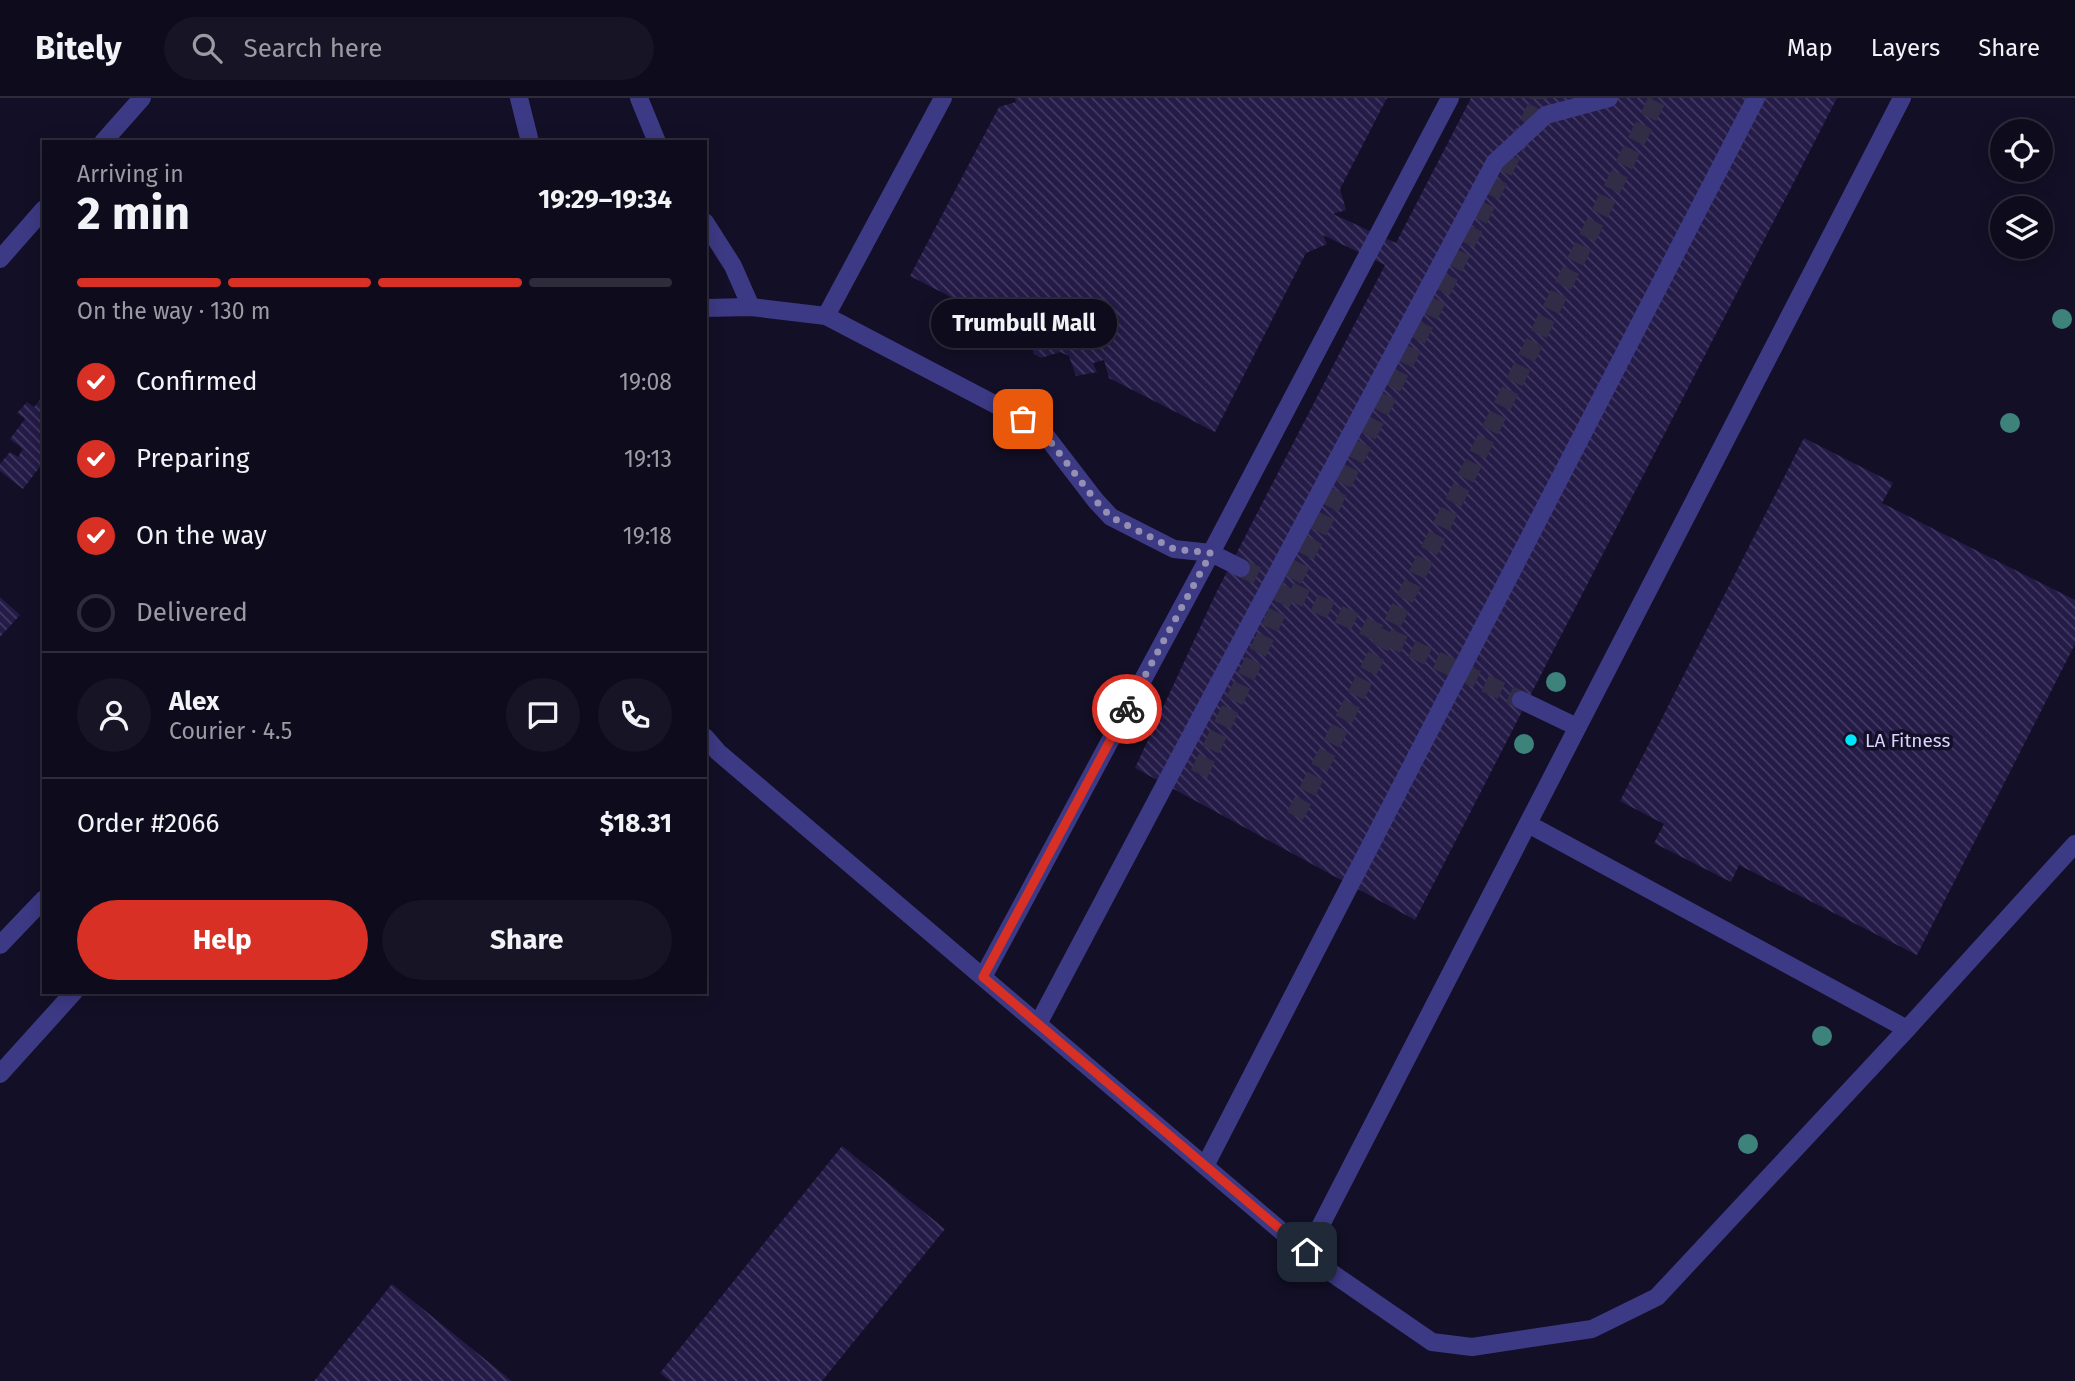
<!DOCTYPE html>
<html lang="en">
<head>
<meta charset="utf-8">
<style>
  :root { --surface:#0e0b1c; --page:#171425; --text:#f1f3f6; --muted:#9b9ba3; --line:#2e2b3b; --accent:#d93025 }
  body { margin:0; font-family:"Fira Sans",sans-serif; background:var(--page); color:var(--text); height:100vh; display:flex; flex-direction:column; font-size:26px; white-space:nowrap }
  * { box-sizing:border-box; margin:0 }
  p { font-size:23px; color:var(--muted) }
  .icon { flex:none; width:38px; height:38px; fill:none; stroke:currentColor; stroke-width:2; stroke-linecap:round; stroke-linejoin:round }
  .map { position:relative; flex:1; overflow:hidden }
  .details { position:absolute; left:42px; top:42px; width:665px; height:854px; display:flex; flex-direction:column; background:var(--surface); border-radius:0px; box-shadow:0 4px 18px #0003,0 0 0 2px var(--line) }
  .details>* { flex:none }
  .controls { position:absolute; left:1990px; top:21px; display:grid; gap:14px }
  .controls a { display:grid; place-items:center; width:63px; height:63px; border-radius:50%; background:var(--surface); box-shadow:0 4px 18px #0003,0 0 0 2px var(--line); font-size:35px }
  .pin { position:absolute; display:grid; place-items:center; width:60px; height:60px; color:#fff; margin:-30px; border-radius:14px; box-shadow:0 4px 10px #0006 }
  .courier { position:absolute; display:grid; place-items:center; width:70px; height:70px; margin:-35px; border:5px solid #d93025; border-radius:50%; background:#fff; color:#222; box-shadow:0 2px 9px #0007 }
  .bubble { position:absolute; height:49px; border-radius:24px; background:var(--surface); box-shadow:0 4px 18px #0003,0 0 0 2px var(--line); font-size:23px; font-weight:700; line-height:49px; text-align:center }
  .overview em { font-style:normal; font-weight:700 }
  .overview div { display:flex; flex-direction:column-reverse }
  .overview { display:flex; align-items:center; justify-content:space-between; height:119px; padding:0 35px }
  h1 { font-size:46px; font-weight:700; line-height:52px }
  .bar { display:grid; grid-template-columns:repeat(4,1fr); gap:10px 7px; align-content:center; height:84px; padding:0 35px }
  .bar i { height:9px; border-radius:5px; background:var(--line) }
  .bar .selected { background:var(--accent) }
  .bar p { grid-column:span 4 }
  .line { display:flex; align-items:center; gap:18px; padding:0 35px; border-top:2px solid var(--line) }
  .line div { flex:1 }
  .round { display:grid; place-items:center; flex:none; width:74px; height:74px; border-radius:37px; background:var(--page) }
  ol { padding:0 35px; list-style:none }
  li { display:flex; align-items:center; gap:21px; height:77px }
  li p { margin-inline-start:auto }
  li .icon { padding:7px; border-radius:50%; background:var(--accent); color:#fff; stroke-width:4 }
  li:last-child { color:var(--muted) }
  li i { width:38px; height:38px; border:4px solid var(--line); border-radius:50% }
  .action { display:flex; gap:14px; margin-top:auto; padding:14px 35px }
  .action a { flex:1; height:80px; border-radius:42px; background:var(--accent); color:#fff; font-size:28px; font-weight:700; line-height:80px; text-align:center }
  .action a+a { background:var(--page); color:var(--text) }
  header { display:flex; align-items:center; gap:42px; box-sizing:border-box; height:98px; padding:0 35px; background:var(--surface); border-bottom:2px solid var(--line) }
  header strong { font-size:33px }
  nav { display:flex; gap:38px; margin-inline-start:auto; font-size:24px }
  .search { width:490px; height:63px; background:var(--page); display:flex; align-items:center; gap:18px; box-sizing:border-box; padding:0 24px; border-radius:38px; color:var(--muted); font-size:26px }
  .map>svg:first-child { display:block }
  .building { fill:url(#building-back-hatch) }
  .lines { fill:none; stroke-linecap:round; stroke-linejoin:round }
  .minor-tunnel { stroke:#312d47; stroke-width:18; stroke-dasharray:18 9; stroke-linecap:butt }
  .minor { stroke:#3d3a85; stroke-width:18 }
  .tree { fill:#3d827b }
  .done { stroke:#948fb3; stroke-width:7; stroke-dasharray:0 12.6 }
  .route { stroke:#d93025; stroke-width:9 }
  .poi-dot { fill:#00e5ff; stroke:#130f26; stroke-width:2.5 }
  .labels { text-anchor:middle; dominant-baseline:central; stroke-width:7; stroke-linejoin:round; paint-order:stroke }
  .poi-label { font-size:19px; fill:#d9d4ff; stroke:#130f26; text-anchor:start }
</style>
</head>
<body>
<header>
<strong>Bitely</strong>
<div class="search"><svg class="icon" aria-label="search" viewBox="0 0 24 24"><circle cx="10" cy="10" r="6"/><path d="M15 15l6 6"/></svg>Search here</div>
<nav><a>Map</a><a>Layers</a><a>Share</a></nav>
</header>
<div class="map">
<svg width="2075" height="1283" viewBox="0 0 2075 1283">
  <defs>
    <pattern id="building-back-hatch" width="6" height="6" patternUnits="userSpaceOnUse" patternTransform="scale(1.75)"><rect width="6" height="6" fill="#241b47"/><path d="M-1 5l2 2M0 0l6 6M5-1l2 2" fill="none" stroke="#433b63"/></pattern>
  </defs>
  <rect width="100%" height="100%" fill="#130f26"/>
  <g class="building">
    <path d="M1015,0H1387L1340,91L1346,112L1333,116L1396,145L1471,0H1837L1415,822L1135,670L1216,495L1385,167L1323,137L1327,146L1306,155L1215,334L1109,280L1104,262L1093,265L1097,274L1076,278L1069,258L1060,254L1041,260L1034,256L1029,240L1040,237L1036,227L1019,234L910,178L999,9L1016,4Z"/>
    <path d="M44,297V367L42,366L23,391L0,373V366L10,354L18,359L23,351L10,341L25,321L17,315L27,304L34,309Z"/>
    <path d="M1804,340L1893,385L1882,405L2075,502V546L1917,857L1739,767L1731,784L1654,745L1664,726L1620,703Z"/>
    <path d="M0,499L20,517L0,539Z"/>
    <path d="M842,1048L945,1131L822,1283H670L660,1275Z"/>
    <path d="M392,1186L512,1283H314Z"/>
  </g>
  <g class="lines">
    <g class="minor-tunnel">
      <path d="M1241,470L1521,602"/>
      <path d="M1199,676L1288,492L1538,6V0"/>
      <path d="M1295,718L1658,0"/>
    </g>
    <g class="minor">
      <path d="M519,0L530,44"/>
      <path d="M639,0L657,44"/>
      <path d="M103,44L142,0"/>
      <path d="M705,124L733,168L751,209"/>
      <path d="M0,161L44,111"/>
      <path d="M705,210L751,209L826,218L1023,321L1046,338L1096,403L1111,419L1174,451L1211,455L1241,470"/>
      <path d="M826,218L943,0"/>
      <path d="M1521,602L1577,629"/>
      <path d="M705,639L718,654L1326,1171L1432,1244L1472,1249L1592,1231L1657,1199L1907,931L2075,746"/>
      <path d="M1528,726L1907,931"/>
      <path d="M0,847L44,801"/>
      <path d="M983,879L1211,455L1450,0"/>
      <path d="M1038,926L1495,64L1546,17L1609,0"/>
      <path d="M0,976L74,894"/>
      <path d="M1205,1068L1756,0"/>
      <path d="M1307,1154L1902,0"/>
    </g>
  </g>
  <g class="tree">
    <circle cx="2062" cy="221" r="10"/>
    <circle cx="2010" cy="325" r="10"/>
    <circle cx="1556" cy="584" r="10"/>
    <circle cx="1524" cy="646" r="10"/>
    <circle cx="1822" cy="938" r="10"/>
    <circle cx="1748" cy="1046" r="10"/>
  </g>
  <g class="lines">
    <path class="done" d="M1023,321L1046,338L1096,403L1111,419L1174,451L1211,455L1127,611"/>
    <path class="route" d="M1127,611L983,879L1307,1154"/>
  </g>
  <circle class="poi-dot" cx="1851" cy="642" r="7"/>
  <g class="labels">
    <g class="poi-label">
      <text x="1865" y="642">LA Fitness</text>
    </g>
  </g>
</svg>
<div class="controls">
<a><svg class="icon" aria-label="locate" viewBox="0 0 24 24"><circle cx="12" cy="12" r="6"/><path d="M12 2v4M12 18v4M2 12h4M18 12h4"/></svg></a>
<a><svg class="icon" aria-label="layers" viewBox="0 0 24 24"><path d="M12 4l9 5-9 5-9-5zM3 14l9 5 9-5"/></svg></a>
</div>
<div class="pin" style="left:1023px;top:321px;background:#ea580c"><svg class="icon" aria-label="bag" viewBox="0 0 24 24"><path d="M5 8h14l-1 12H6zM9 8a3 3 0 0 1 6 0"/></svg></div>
<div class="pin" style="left:1307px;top:1154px;background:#1f2937"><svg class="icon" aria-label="home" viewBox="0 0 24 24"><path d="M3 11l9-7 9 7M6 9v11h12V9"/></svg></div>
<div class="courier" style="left:1127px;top:611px"><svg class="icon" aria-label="bike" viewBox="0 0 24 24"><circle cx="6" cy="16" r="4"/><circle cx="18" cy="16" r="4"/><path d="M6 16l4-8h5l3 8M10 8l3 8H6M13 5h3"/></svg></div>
<div class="bubble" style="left:931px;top:201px;width:186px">Trumbull Mall</div>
<section class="details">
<div class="overview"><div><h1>2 min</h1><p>Arriving in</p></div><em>19:29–19:34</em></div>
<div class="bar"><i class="selected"></i><i class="selected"></i><i class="selected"></i><i></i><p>On the way · 130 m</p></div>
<ol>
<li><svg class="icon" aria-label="check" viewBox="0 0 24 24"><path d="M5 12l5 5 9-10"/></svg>Confirmed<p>19:08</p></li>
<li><svg class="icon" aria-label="check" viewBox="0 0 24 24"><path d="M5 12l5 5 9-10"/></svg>Preparing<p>19:13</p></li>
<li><svg class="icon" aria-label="check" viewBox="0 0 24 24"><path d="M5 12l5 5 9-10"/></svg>On the way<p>19:18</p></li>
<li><i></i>Delivered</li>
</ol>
<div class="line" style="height:126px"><a class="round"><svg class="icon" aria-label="person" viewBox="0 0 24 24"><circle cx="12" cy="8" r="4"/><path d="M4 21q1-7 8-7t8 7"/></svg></a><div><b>Alex</b><p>Courier · 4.5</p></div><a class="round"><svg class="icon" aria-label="chat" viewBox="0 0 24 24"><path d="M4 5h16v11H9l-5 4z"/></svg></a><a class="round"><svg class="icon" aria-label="phone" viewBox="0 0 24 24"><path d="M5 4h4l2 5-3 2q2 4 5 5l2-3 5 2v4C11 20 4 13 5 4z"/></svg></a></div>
<div class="line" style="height:91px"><div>Order #2066</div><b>$18.31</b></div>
<div class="action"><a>Help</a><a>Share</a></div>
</section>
</div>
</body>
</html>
